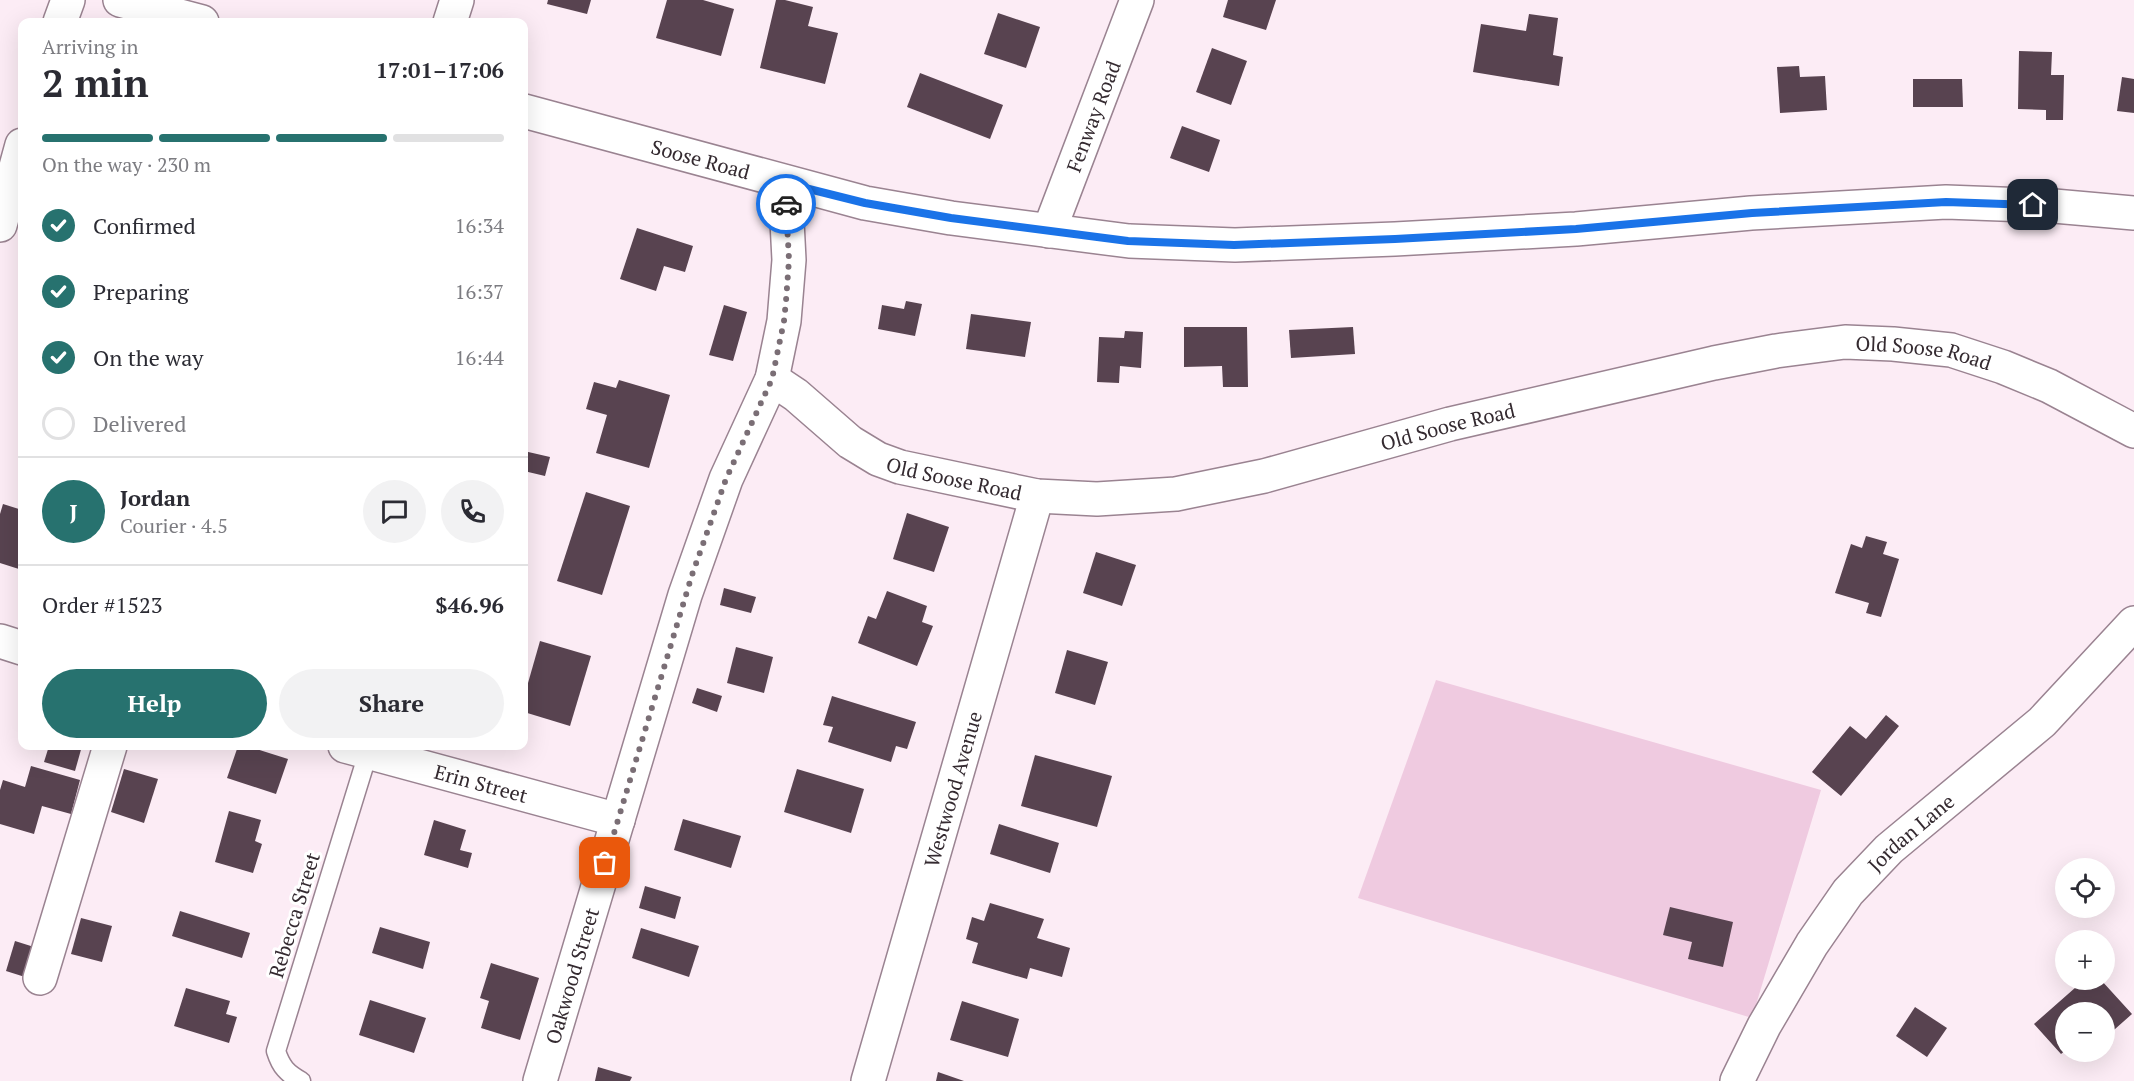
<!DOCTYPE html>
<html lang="en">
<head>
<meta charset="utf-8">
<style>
  :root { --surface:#fff; --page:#f2f2f3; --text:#2b2b33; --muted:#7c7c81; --line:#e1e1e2; --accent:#27726f }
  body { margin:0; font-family:"PT Serif",serif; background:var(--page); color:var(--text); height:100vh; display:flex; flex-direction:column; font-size:22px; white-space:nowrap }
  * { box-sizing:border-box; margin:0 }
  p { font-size:20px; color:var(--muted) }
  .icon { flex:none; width:33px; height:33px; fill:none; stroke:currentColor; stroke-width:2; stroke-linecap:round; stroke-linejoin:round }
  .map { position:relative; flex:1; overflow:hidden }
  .side { position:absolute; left:18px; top:18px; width:510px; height:732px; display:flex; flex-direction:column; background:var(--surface); border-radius:12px; box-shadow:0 6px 24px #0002 }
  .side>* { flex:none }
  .controls { position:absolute; left:2055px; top:858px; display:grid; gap:12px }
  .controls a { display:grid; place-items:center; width:60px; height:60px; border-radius:50%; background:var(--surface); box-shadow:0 6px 24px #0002; font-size:30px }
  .pin { position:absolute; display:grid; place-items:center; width:51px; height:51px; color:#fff; margin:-26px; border-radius:12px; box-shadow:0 3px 9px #0006 }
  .courier { position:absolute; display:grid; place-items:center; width:60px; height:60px; margin:-30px; border:4px solid #1a73e8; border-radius:50%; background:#fff; color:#222; box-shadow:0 2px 8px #0007 }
  .summary em { font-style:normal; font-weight:700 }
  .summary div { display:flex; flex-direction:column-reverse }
  .summary { display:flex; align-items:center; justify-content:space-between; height:102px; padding:0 24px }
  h1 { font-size:39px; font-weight:700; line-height:45px }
  .bar { display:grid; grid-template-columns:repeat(4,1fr); gap:9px 6px; align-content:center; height:72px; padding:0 24px }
  .bar i { height:8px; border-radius:4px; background:var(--line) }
  .bar .active { background:var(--accent) }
  .bar p { grid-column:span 4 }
  .line { display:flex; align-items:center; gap:15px; padding:0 24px; border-top:2px solid var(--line) }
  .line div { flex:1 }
  .round { display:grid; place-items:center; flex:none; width:63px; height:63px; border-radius:32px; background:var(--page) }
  ol { padding:0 24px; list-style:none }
  li { display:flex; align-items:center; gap:18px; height:66px }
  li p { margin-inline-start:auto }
  li .icon { padding:6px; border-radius:50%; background:var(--accent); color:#fff; stroke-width:4 }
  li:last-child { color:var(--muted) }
  li i { width:33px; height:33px; border:3px solid var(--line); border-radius:50% }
  .primary-button { display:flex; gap:12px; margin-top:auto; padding:12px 24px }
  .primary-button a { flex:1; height:69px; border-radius:36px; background:var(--accent); color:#fff; font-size:24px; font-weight:700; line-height:69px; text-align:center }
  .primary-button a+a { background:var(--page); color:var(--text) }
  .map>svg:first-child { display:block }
  .green { fill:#efcae0 }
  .building { fill:#584350 }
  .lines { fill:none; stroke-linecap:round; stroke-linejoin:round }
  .service-casing { stroke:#9a8391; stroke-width:21 }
  .minor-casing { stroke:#9a8391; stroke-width:36 }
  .tertiary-casing { stroke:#9a8391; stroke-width:36 }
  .service { stroke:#fff; stroke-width:18 }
  .minor { stroke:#fff; stroke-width:33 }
  .tertiary { stroke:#fff; stroke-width:33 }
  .done { stroke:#7a6e75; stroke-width:6; stroke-dasharray:0 10.8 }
  .route { stroke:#1a73e8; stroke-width:8 }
  .labels { text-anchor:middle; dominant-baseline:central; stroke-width:6; stroke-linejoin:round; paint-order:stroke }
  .street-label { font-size:20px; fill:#342a30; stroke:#fff }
</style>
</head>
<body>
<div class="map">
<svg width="2134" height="1081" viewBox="0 0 2134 1081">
  <rect width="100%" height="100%" fill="#fcecf5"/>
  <path class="green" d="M1436,680L1821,790L1752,1018L1358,898Z"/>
  <g class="building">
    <path d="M548,0H591L587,14L547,4Z"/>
    <path d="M667,0H703L734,9L721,56L656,38Z"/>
    <path d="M776,0H785L813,7L808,26L838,33L825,84L760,68Z"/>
    <path d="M1228,0H1276L1266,30L1223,17Z"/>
    <path d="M998,13L1040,27L1026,68L984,54Z"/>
    <path d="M1529,14L1558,18L1553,55L1563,57L1559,86L1473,72L1481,24L1526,31Z"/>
    <path d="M1212,48L1247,61L1231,105L1196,92Z"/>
    <path d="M2019,51L2052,52L2051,75H2064L2063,120H2046V110L2018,109Z"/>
    <path d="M1799,66L1800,77L1825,76L1827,110L1780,113L1777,67Z"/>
    <path d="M920,73L1003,105L990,139L907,107Z"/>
    <path d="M2122,77L2134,79V113L2117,111Z"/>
    <path d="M1913,79H1962L1963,107H1913Z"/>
    <path d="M1182,126L1220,140L1209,172L1170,158Z"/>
    <path d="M637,228L693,246L685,272L664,266L656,291L620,279Z"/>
    <path d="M906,301L922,304L915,336L878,329L882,305L904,309Z"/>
    <path d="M724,305L747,312L733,361L709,355Z"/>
    <path d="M971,314L1031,322L1025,357L966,349Z"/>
    <path d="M1184,327H1247L1248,387H1223L1222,366L1184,367Z"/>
    <path d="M1353,327L1355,354L1291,358L1289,330Z"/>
    <path d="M1125,331L1143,332L1141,368L1120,366L1119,383L1097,382L1099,337L1124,338Z"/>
    <path d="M619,380L670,395L649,468L596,453L607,415L586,409L594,382L616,388Z"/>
    <path d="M524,451L550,457L545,476L524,471Z"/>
    <path d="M586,492L630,506L602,595L557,581Z"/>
    <path d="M3,504L22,510V570L0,563V514Z"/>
    <path d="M907,513L949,527L934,572L893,559Z"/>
    <path d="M1866,536L1887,542L1883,554L1899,559L1881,617L1866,613L1869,603L1835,593L1851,544L1862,548Z"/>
    <path d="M1096,552L1136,565L1122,606L1083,593Z"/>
    <path d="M724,588L756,597L751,613L720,605Z"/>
    <path d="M887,591L927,606L922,622L933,626L917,666L858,643L868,616L876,619Z"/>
    <path d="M540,641L591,656L570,726L524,712V697Z"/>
    <path d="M736,647L773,657L764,693L727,683Z"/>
    <path d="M1067,650L1108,662L1095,705L1055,693Z"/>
    <path d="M697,688L722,696L717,712L692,703Z"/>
    <path d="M832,696L916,722L907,749L896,746L891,762L828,742L833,727L823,725Z"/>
    <path d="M1886,715L1899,726L1841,796L1812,772L1850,726L1866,739Z"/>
    <path d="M49,746H82L75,771L44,762Z"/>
    <path d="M238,746H247L288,759L276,794L227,778Z"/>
    <path d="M1035,755L1112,776L1097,827L1021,806Z"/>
    <path d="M31,766L80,780L71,814L42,806L34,834L0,824V790L3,780L25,787Z"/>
    <path d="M124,769L158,779L144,823L111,812Z"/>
    <path d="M797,769L864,789L851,833L784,812Z"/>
    <path d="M229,811L261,820L255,841L262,844L253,873L215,862Z"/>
    <path d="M683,819L741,836L731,868L674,850Z"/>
    <path d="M434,820L466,830L460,850L472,853L468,868L424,855Z"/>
    <path d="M999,824L1059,843L1050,873L990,854Z"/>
    <path d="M645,886L681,897L675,919L639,908Z"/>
    <path d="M990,903L1044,919L1037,938L1070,948L1062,977L1030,968L1027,979L972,963L978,943L966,939L972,917L984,921Z"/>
    <path d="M1670,907L1733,922L1723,967L1688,959L1692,942L1663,935Z"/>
    <path d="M180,911L250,933L242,958L172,936Z"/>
    <path d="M81,918L112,926L102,962L71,954Z"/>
    <path d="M380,927L430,942L423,969L372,953Z"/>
    <path d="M641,928L699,946L689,977L632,958Z"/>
    <path d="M15,941L34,947L25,977L6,971Z"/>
    <path d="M491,963L539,978L520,1040L481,1028L489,1001L480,998Z"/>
    <path d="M2084,980H2101L2132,1014L2106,1037L2104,1012H2066V1050L2061,1054L2034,1024Z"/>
    <path d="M186,988L230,1001L226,1014L237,1017L229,1043L174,1026Z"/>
    <path d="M370,1000L426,1018L414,1053L359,1035Z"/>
    <path d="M962,1001L1019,1019L1008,1057L950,1040Z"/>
    <path d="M1915,1007L1947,1028L1927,1057L1896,1036Z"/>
    <path d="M598,1067L632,1077L630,1081H595Z"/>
    <path d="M938,1072L964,1081H936Z"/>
  </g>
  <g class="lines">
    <g class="service-casing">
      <path id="service" d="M301,1081C287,1073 281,1067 276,1051L368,753"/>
    </g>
    <g class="minor-casing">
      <g id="minor">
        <path d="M60,22L68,0"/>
        <path d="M450,22L457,0"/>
        <path d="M0,225L22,145"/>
        <path id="s1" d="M1049,231L1137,0"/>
        <path id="s2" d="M772,379L796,395L850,442L878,459L900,467L1037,496L1097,499L1176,494L1264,476L1450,424L1714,363L1776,351L1845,342L1893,344L1951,350L2003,367L2049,386L2134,431"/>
        <path d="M0,641L22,648"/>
        <path id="s3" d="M345,746L618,820"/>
        <path d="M40,978L110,746"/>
        <path id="s4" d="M540,1081L685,595L726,479L772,379L784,321L789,260L785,182"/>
        <path id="s5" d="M868,1081L1037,496"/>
        <path id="s6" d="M1737,1081L1764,1026L1812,944L1848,892L1889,849L2042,722L2134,623"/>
      </g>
    </g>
    <g class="tertiary-casing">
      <g id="tertiary">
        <path d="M120,0L202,22"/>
        <path id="s7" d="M524,111L865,203L951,218L1129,241L1235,245L1395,239L1576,229L1751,213L1946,202L2054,206L2134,213"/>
      </g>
    </g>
    <use href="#service" class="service"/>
    <use href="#minor" class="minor"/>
    <use href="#tertiary" class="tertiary"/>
  </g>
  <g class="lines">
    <path class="done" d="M605,863L692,575L726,479L772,379L784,321L786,301L789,260L786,204"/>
    <path class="route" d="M786,204L785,183L865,203L951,218L1128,241L1234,245L1395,239L1576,229L1752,213L1946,202L2033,205"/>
  </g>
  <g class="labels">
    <g class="street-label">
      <text stroke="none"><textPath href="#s1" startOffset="123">Fenway Road</textPath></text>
      <text stroke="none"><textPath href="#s7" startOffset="183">Soose Road</textPath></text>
      <text stroke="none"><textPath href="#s2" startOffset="1202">Old Soose Road</textPath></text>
      <text stroke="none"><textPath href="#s2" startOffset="716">Old Soose Road</textPath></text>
      <text stroke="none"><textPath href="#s2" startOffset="212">Old Soose Road</textPath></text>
      <text stroke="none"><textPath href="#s3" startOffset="141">Erin Street</textPath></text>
      <text stroke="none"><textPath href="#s5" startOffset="304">Westwood Avenue</textPath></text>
      <text stroke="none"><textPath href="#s6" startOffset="306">Jordan Lane</textPath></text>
      <text transform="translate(294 915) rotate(-73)">Rebecca Street</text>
      <text stroke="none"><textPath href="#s4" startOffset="110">Oakwood Street</textPath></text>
    </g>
  </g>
</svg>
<div class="controls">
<a><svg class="icon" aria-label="locate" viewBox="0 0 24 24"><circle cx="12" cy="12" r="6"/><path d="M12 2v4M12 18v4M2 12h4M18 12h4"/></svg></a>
<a>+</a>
<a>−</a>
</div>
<div class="pin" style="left:605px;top:863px;background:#ea580c"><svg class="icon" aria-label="bag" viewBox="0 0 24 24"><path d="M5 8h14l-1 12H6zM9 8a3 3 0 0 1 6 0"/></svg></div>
<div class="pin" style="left:2033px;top:205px;background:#1f2937"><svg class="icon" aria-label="home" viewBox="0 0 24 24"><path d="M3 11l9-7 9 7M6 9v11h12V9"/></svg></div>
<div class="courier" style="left:786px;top:204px"><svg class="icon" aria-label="car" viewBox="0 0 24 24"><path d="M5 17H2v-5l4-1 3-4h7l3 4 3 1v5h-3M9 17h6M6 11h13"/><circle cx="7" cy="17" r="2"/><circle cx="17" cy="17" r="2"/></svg></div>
<section class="side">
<div class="summary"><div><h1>2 min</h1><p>Arriving in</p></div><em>17:01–17:06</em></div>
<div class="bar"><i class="active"></i><i class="active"></i><i class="active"></i><i></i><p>On the way · 230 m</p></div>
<ol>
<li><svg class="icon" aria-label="check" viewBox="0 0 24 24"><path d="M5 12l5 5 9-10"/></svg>Confirmed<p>16:34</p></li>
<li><svg class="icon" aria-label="check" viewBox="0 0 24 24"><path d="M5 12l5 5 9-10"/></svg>Preparing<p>16:37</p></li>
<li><svg class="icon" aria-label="check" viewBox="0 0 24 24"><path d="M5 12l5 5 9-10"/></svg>On the way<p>16:44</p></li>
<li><i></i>Delivered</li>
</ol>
<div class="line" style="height:108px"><b class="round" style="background:var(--accent);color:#fff">J</b><div><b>Jordan</b><p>Courier · 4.5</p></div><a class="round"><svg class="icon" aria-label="chat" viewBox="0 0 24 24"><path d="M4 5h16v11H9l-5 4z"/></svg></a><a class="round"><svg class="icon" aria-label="phone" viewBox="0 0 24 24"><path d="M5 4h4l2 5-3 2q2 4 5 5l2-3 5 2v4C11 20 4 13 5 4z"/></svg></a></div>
<div class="line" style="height:78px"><div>Order #1523</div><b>$46.96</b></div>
<div class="primary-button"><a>Help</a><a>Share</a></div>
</section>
</div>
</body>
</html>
